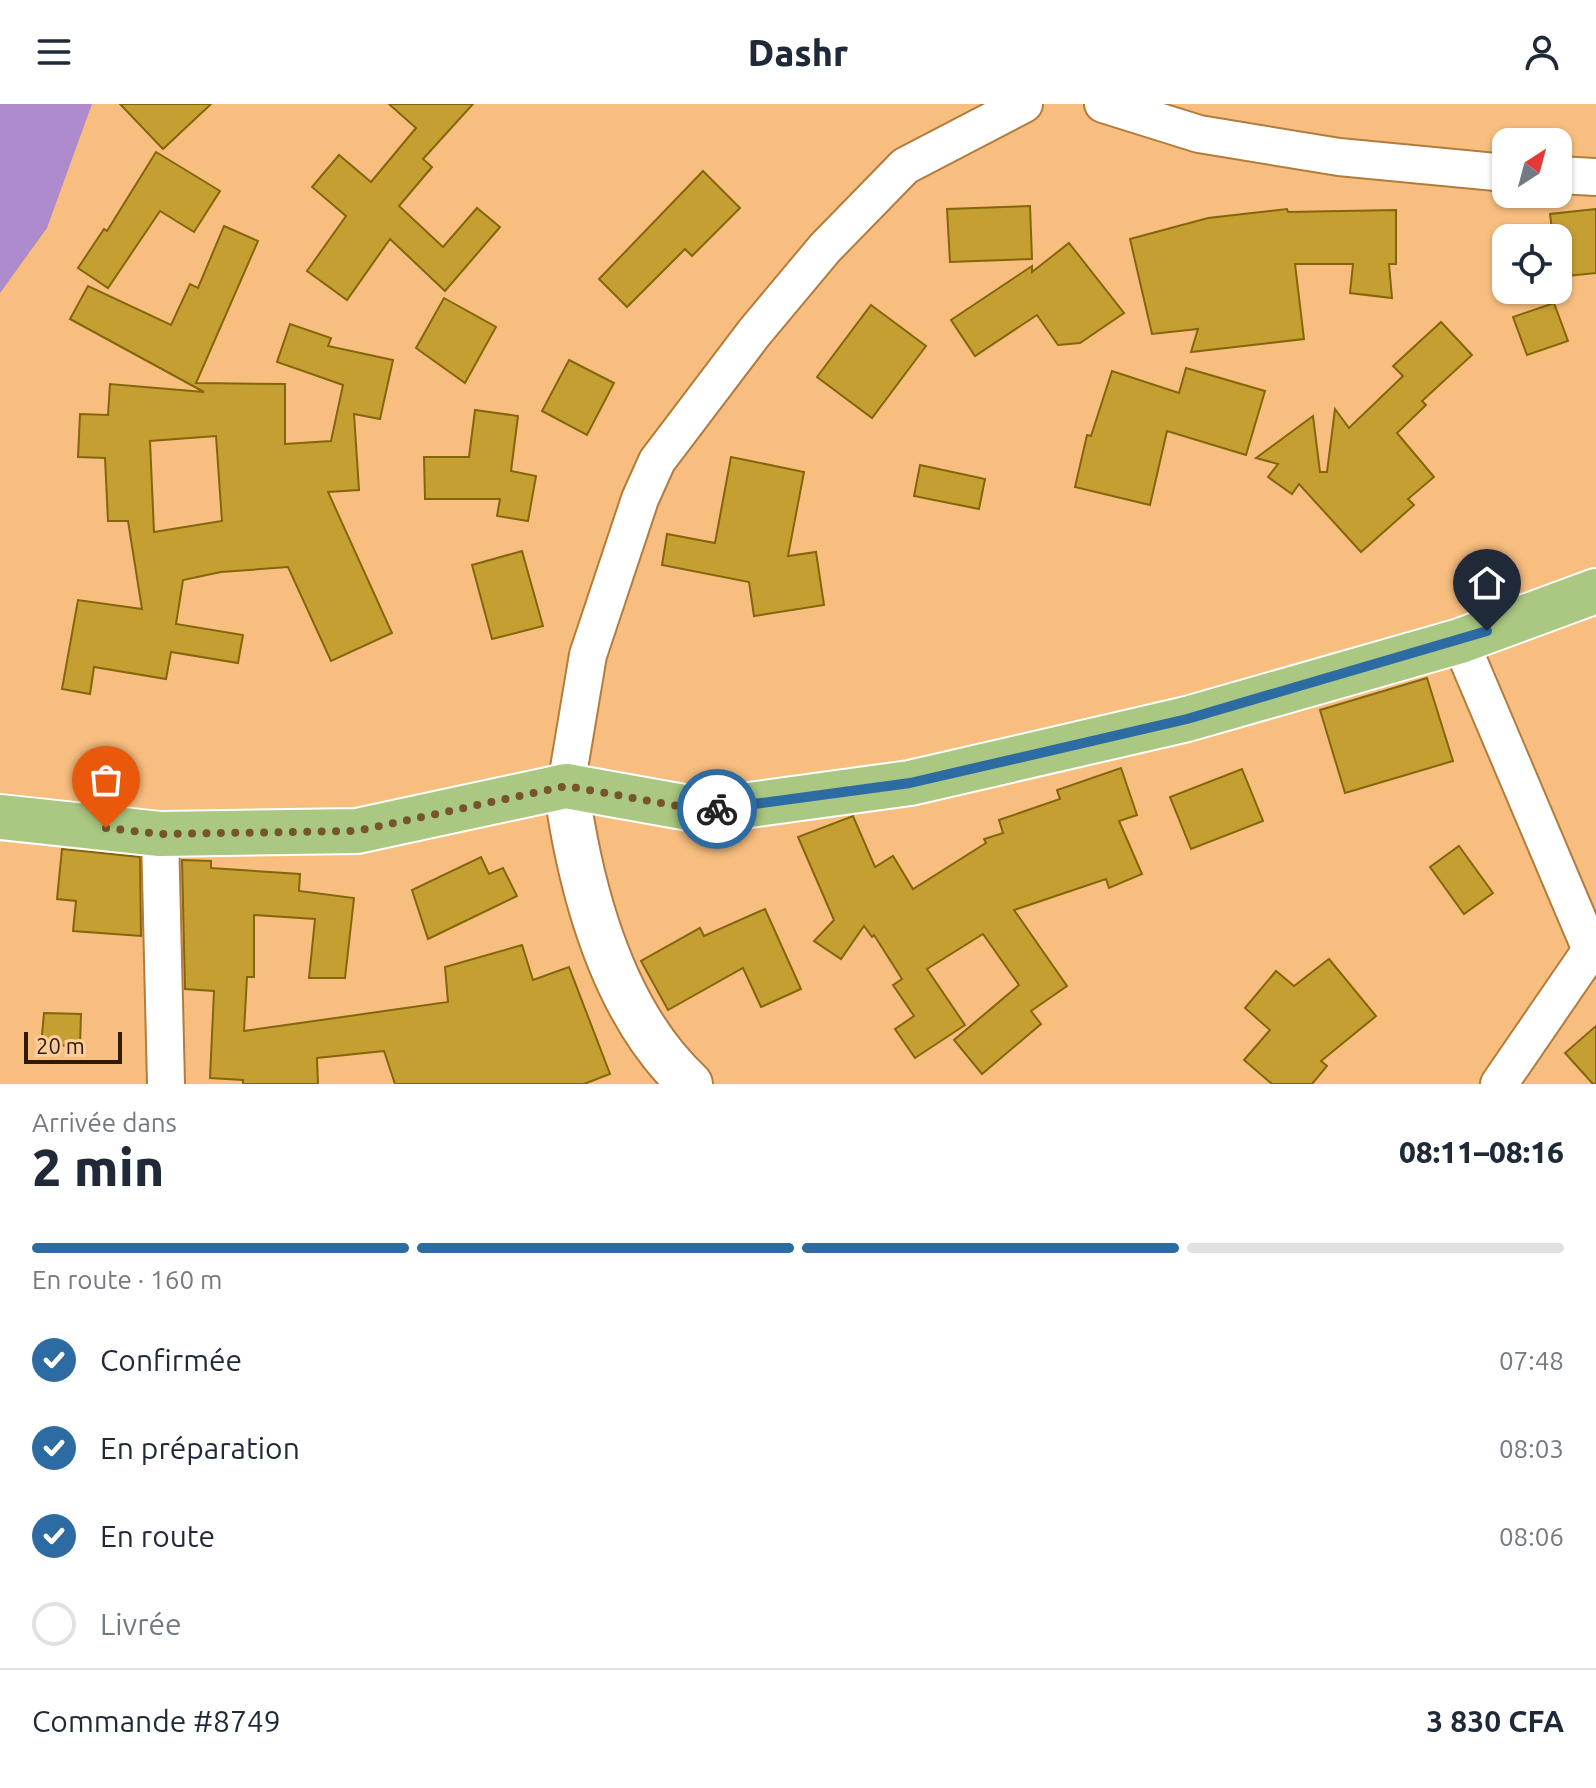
<!DOCTYPE html>
<html lang="fr">
<head>
<meta charset="utf-8">
<style>
  :root { --surface:#fff; --page:#f2f2f3; --text:#1f2937; --muted:#747a83; --line:#e0e1e3; --accent:#2d6ca3 }
  body { margin:0; font-family:Ubuntu,sans-serif; background:var(--page); color:var(--text); height:100vh; display:flex; flex-direction:column; font-size:30px; white-space:nowrap }
  * { box-sizing:border-box; margin:0 }
  p { font-size:26px; color:var(--muted) }
  .icon { flex:none; width:44px; height:44px; fill:none; stroke:currentColor; stroke-width:2; stroke-linecap:round; stroke-linejoin:round }
  .map { position:relative; height:980px; overflow:hidden }
  .sheet { display:flex; flex-direction:column; background:var(--surface); flex:1 }
  .sheet>* { flex:none }
  .needle { width:52px; rotate:36deg }
  .fabs { position:absolute; left:1492px; top:24px; display:grid; gap:16px }
  .fabs a { display:grid; place-items:center; width:80px; height:80px; border-radius:16px; background:var(--surface); box-shadow:0 2px 6px #0004; font-size:40px }
  .scale { position:absolute; left:24px; bottom:20px; width:98px; box-sizing:border-box; padding-left:8px; border:4px solid #301b01; border-top:0; font-size:22px; line-height:28px; white-space:nowrap; color:#301b01; -webkit-text-stroke:6px #fdce9d; paint-order:stroke }
  .pin { position:absolute; display:grid; place-items:center; width:68px; height:68px; color:#fff; margin:-82px -34px; border-radius:50% 50% 50% 0; rotate:-45deg; box-shadow:0 0 8px #0007 }
  .pin .icon { rotate:45deg }
  .courier { position:absolute; display:grid; place-items:center; width:80px; height:80px; margin:-40px; border:6px solid #2d6ca3; border-radius:50%; background:#fff; color:#222; box-shadow:0 2px 10px #0007 }
  .summary em { font-style:normal; font-weight:800 }
  .summary div { display:flex; flex-direction:column-reverse }
  .summary { display:flex; align-items:center; justify-content:space-between; height:136px; padding:0 32px }
  h1 { font-size:52px; font-weight:800; line-height:60px }
  .bar { display:grid; grid-template-columns:repeat(4,1fr); gap:12px 8px; align-content:center; height:96px; padding:0 32px }
  .bar i { height:10px; border-radius:6px; background:var(--line) }
  .bar .current { background:var(--accent) }
  .bar p { grid-column:span 4 }
  .line { display:flex; align-items:center; gap:20px; padding:0 32px; border-top:2px solid var(--line) }
  .line div { flex:1 }
  ol { padding:0 32px; list-style:none }
  li { display:flex; align-items:center; gap:24px; height:88px }
  li p { margin-inline-start:auto }
  li .icon { padding:8px; border-radius:50%; background:var(--accent); color:#fff; stroke-width:4 }
  li:last-child { color:var(--muted) }
  li i { width:44px; height:44px; border:4px solid var(--line); border-radius:50% }
  header { display:flex; justify-content:space-between; align-items:center; height:104px; padding:0 32px; background:var(--surface); font-size:36px; font-weight:800 }
  .map>svg:first-child { display:block }
  .green { fill:#ae8bcc }
  .building { fill:#c69f32; stroke:#83660b; stroke-width:2; fill-rule:evenodd }
  .lines { fill:none; stroke-linecap:round; stroke-linejoin:round }
  .minor-casing { stroke:#b27c3d; stroke-width:40 }
  .tertiary-casing { stroke:#b27c3d; stroke-width:48 }
  .trunk-casing { stroke:#fff; stroke-width:48 }
  .minor { stroke:#fff; stroke-width:36 }
  .tertiary { stroke:#fff; stroke-width:44 }
  .trunk { stroke:#aac882; stroke-width:44 }
  .done { stroke:#76542d; stroke-width:8; stroke-dasharray:0 14.4 }
  .route { stroke:#2d6ca3; stroke-width:10 }
</style>
</head>
<body>
<header><svg class="icon" aria-label="menu" viewBox="0 0 24 24"><path d="M4 6h16M4 12h16M4 18h16"/></svg>Dashr<svg class="icon" aria-label="person" viewBox="0 0 24 24"><circle cx="12" cy="8" r="4"/><path d="M4 21q1-7 8-7t8 7"/></svg></header>
<div class="map">
<svg width="1596" height="980" viewBox="0 0 1596 980">
  <rect width="100%" height="100%" fill="#f8be7f"/>
  <path class="green" d="M0,0H92L47,124L0,189Z"/>
  <g class="building">
    <path d="M120,0H211L163,45Z"/>
    <path d="M389,0H473L423,55L432,63L399,102L443,143L477,104L500,123L445,187L390,135L347,196L307,167L346,112L312,83L339,51L371,78L416,24Z"/>
    <path d="M156,48L220,87L194,128L160,107L108,184L78,164L104,125L107,127Z"/>
    <path d="M703,67L740,104L692,152L685,145L627,203L599,175Z"/>
    <path d="M1030,102L1032,155L950,158L947,105Z"/>
    <path d="M1287,105L1288,108L1396,106V160H1389L1392,194L1350,189L1353,160H1295L1304,235L1191,248L1198,225L1152,230L1130,135L1208,114Z"/>
    <path d="M1596,105V169L1558,173V134H1553L1550,110Z"/>
    <path d="M224,122L258,137L196,279L285,280V340L331,337L343,281L277,258L290,220L331,234L328,242L393,256L380,315L354,310L359,386L328,388L392,529L331,557L288,463L221,468L183,476L176,520L243,531L238,559L171,548L166,575L94,563L90,590L62,585L78,496L142,505L128,417H108L105,354L78,353L80,310L108,311L110,280L204,288L70,215L88,182L171,221L190,180L198,184ZM216,332L222,417L154,428L150,337Z"/>
    <path d="M1069,139L1124,209L1080,239L1058,241L1037,211L975,252L951,216L1032,162V168Z"/>
    <path d="M444,194L496,223L465,279L416,244Z"/>
    <path d="M1554,199L1568,237L1527,251L1513,213Z"/>
    <path d="M871,201L926,242L872,314L817,273Z"/>
    <path d="M1441,218L1472,251L1422,297L1426,301L1397,329L1434,373L1408,395L1414,401L1361,448L1299,380L1292,390L1268,373L1278,360L1256,354L1313,312L1320,368H1327L1335,305L1349,324L1403,272L1393,262Z"/>
    <path d="M569,256L614,279L587,331L542,307Z"/>
    <path d="M1186,264L1265,287L1246,351L1167,327L1150,401L1075,383L1087,331L1091,332L1112,267L1179,289Z"/>
    <path d="M475,306L518,312L511,367L536,372L528,417L497,412L500,395H425L424,353H469Z"/>
    <path d="M731,353L804,368L788,452L816,448L824,501L754,512L749,478L662,461L667,430L715,439Z"/>
    <path d="M920,361L985,375L979,405L914,392Z"/>
    <path d="M522,447L543,522L492,535L472,461Z"/>
    <path d="M1427,574L1453,657L1345,689L1320,606Z"/>
    <path d="M1121,664L1137,711L1119,717L1142,770L1109,784L1106,775L1014,806L1067,882L1031,907L1041,920L982,970L954,936L1019,881L983,830L927,865L965,921L915,954L895,925L914,912L893,881L902,875L874,831L872,833L864,822L841,855L814,837L834,816L798,733L853,712L875,763L893,752L913,785L986,739L984,735L1003,729L999,716L1060,695L1057,686Z"/>
    <path d="M1242,665L1263,717L1191,745L1170,693Z"/>
    <path d="M1459,742L1493,789L1464,810L1430,763Z"/>
    <path d="M62,745L140,753L141,832L73,827L76,797L57,795Z"/>
    <path d="M481,753L489,770L503,764L517,792L428,835L412,786Z"/>
    <path d="M182,756L211,757V764L300,770L299,787L354,794L345,874H309L315,815L254,811V873H247L244,927L448,898L445,863L522,841L533,876L569,863L610,970L584,980H395L384,947L317,954L318,980H243V976L210,974L214,887L185,885Z"/>
    <path d="M765,805L801,885L761,903L743,864L668,906L641,857L700,824L704,832Z"/>
    <path d="M1329,855L1376,912L1321,957L1327,962L1312,980H1272L1244,956L1270,926L1245,904L1276,867L1294,882Z"/>
    <path d="M44,909L81,910L80,942L41,941Z"/>
    <path d="M1596,922V980H1593L1565,949Z"/>
  </g>
  <g class="lines">
    <g class="minor-casing">
      <g id="minor">
        <path d="M1103,0L1199,30L1339,53L1506,69"/>
        <path d="M1558,71L1596,73"/>
        <path d="M1460,537L1591,846L1596,850"/>
        <path d="M566,682L588,551L640,395L657,357L754,229L825,144L905,62L1024,0"/>
        <path d="M160,730L166,980"/>
        <path d="M1499,980L1591,846"/>
      </g>
    </g>
    <g class="tertiary-casing">
      <path id="tertiary" d="M566,682C580,783 612,907 690,980"/>
    </g>
    <g class="trunk-casing">
      <path id="trunk" d="M0,713L160,730L357,727L566,682L706,707L910,679L1187,615L1460,537L1596,487"/>
    </g>
    <use href="#minor" class="minor"/>
    <use href="#tertiary" class="tertiary"/>
    <use href="#trunk" class="trunk"/>
  </g>
  <g class="lines">
    <path class="done" d="M106,724L160,730L357,727L566,682L706,707L717,705"/>
    <path class="route" d="M717,705L910,679L1187,615L1487,527"/>
  </g>
</svg>
<div class="fabs">
<a><svg class="needle" viewBox="-14 -14 28 28"><path d="M0-13l5 13h-10z" fill="#e53935"/><path d="M0 13l5-13h-10z" fill="#747a83"/></svg></a>
<a><svg class="icon" aria-label="locate" viewBox="0 0 24 24"><circle cx="12" cy="12" r="6"/><path d="M12 2v4M12 18v4M2 12h4M18 12h4"/></svg></a>
</div>
<div class="scale">20 m</div>
<div class="pin" style="left:106px;top:724px;background:#ea580c"><svg class="icon" aria-label="bag" viewBox="0 0 24 24"><path d="M5 8h14l-1 12H6zM9 8a3 3 0 0 1 6 0"/></svg></div>
<div class="pin" style="left:1487px;top:527px;background:#1f2937"><svg class="icon" aria-label="home" viewBox="0 0 24 24"><path d="M3 11l9-7 9 7M6 9v11h12V9"/></svg></div>
<div class="courier" style="left:717px;top:705px"><svg class="icon" aria-label="bike" viewBox="0 0 24 24"><circle cx="6" cy="16" r="4"/><circle cx="18" cy="16" r="4"/><path d="M6 16l4-8h5l3 8M10 8l3 8H6M13 5h3"/></svg></div>
</div>
<section class="sheet">
<div class="summary"><div><h1>2 min</h1><p>Arrivée dans</p></div><em>08:11–08:16</em></div>
<div class="bar"><i class="current"></i><i class="current"></i><i class="current"></i><i></i><p>En route · 160 m</p></div>
<ol>
<li><svg class="icon" aria-label="check" viewBox="0 0 24 24"><path d="M5 12l5 5 9-10"/></svg>Confirmée<p>07:48</p></li>
<li><svg class="icon" aria-label="check" viewBox="0 0 24 24"><path d="M5 12l5 5 9-10"/></svg>En préparation<p>08:03</p></li>
<li><svg class="icon" aria-label="check" viewBox="0 0 24 24"><path d="M5 12l5 5 9-10"/></svg>En route<p>08:06</p></li>
<li><i></i>Livrée</li>
</ol>
<div class="line" style="height:104px"><div>Commande #8749</div><b>3 830 CFA</b></div>
</section>
</body>
</html>
